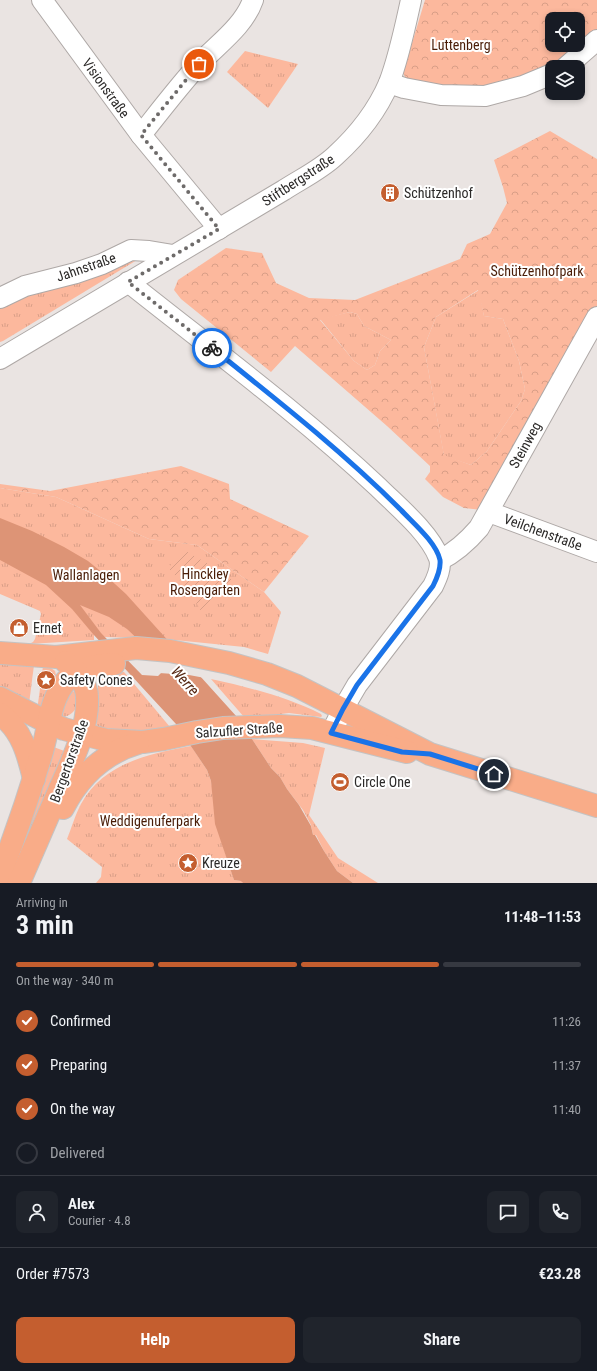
<!DOCTYPE html>
<html lang="en">
<head>
<meta charset="utf-8">
<style>
  :root { --surface:#171b24; --page:#20242c; --text:#f1f3f6; --muted:#9ea1a6; --line:#363941; --accent:#c45e2f }
  body { margin:0; font-family:"Roboto Condensed",sans-serif; background:var(--page); color:var(--text); height:100vh; display:flex; flex-direction:column; font-size:15px; white-space:nowrap }
  * { box-sizing:border-box; margin:0 }
  p { font-size:13px; color:var(--muted) }
  .icon { flex:none; width:22px; height:22px; fill:none; stroke:currentColor; stroke-width:2; stroke-linecap:round; stroke-linejoin:round }
  .map { position:relative; height:883px; overflow:hidden }
  .details { display:flex; flex-direction:column; background:var(--surface); flex:1 }
  .details>* { flex:none }
  .buttons { position:absolute; left:545px; top:12px; display:grid; gap:8px }
  .buttons a { display:grid; place-items:center; width:40px; height:40px; border-radius:8px; background:var(--surface); box-shadow:0 2px 6px #0003; font-size:20px }
  .pin { position:absolute; display:grid; place-items:center; width:34px; height:34px; color:#fff; margin:-17px; border:2px solid #fff; border-radius:50%; box-shadow:0 1px 4px #0007 }
  .courier { position:absolute; display:grid; place-items:center; width:40px; height:40px; margin:-20px; border:3px solid #1a73e8; border-radius:50%; background:#fff; color:#222; box-shadow:0 1px 5px #0007 }
  .head em { font-style:normal; font-weight:700 }
  .head div { display:flex; flex-direction:column-reverse }
  .head { display:flex; align-items:center; justify-content:space-between; height:68px; padding:0 16px }
  h1 { font-size:26px; font-weight:700; line-height:30px }
  .bar { display:grid; grid-template-columns:repeat(4,1fr); gap:6px 4px; align-content:center; height:48px; padding:0 16px }
  .bar i { height:5px; border-radius:3px; background:var(--line) }
  .bar .current { background:var(--accent) }
  .bar p { grid-column:span 4 }
  .line { display:flex; align-items:center; gap:10px; padding:0 16px; border-top:1px solid var(--line) }
  .line div { flex:1 }
  .round { display:grid; place-items:center; flex:none; width:42px; height:42px; border-radius:8px; background:var(--page) }
  ol { padding:0 16px; list-style:none }
  li { display:flex; align-items:center; gap:12px; height:44px }
  li p { margin-inline-start:auto }
  li .icon { padding:4px; border-radius:50%; background:var(--accent); color:#fff; stroke-width:4 }
  li:last-child { color:var(--muted) }
  li i { width:22px; height:22px; border:2px solid var(--line); border-radius:50% }
  .action { display:flex; gap:8px; margin-top:auto; padding:8px 16px }
  .action a { flex:1; height:46px; border-radius:8px; background:var(--accent); color:#fff; font-size:16px; font-weight:700; line-height:46px; text-align:center }
  .action a+a { background:var(--page); color:var(--text) }
  .map>svg:first-child { display:block }
  .grass { fill:url(#grass-tufts) }
  .forest { fill:url(#forest-crowns); fill-rule:evenodd }
  .garden { fill:url(#garden-furrows) }
  .water { fill:#dd9476; fill-rule:evenodd }
  .pier { fill:#eae4e2 }
  .lines { fill:none; stroke-linecap:round; stroke-linejoin:round }
  .minor-casing { stroke:#aea8a6; stroke-width:22 }
  .major-casing { stroke:#c4c3c3; stroke-width:24 }
  .minor { stroke:#fff; stroke-width:20 }
  .major { stroke:#f9ac88; stroke-width:22 }
  .done { stroke:#6e6b6a; stroke-width:4; stroke-dasharray:0 7.2 }
  .route { stroke:#1a73e8; stroke-width:5 }
  .labels { text-anchor:middle; dominant-baseline:central; stroke-width:4; stroke-linejoin:round; paint-order:stroke }
  .park-label { font-size:14px; fill:#491c06; stroke:#fff }
  .street-label { font-size:14px; fill:#2c2a29; stroke:#fff }
  .poi-label { font-size:14px; fill:#2c2a29; stroke:#fff; text-anchor:start }
  .water-label { font-size:15px; font-style:italic; fill:#562712; stroke:#fff }
</style>
</head>
<body>
<div class="map">
<svg width="597" height="883" viewBox="0 0 597 883">
  <defs>
    <pattern id="grass-tufts" width="24" height="20" patternUnits="userSpaceOnUse"><rect width="24" height="20" fill="#fcb89d"/><path d="M3 7l-1-3M5 7V3M7 7l1-3M15 17l-1-3M17 17v-4M19 17l1-3" fill="none" stroke="#d89e87"/></pattern>
    <pattern id="forest-crowns" width="20" height="18" patternUnits="userSpaceOnUse"><rect width="20" height="18" fill="#fcb89d"/><path d="M2 6a3 3 0 1 1 6 0M12 15a3 3 0 1 1 6 0" fill="none" stroke="#d89e87"/></pattern>
    <pattern id="garden-furrows" width="10" height="10" patternUnits="userSpaceOnUse"><rect width="10" height="10" fill="#fcb89d"/><path d="M-1 1l2-2M0 10L10 0M9 11l2-2" fill="none" stroke="#d89e87"/></pattern>
  </defs>
  <rect width="100%" height="100%" fill="#eae4e2"/>
  <g class="grass">
    <path d="M245,51L298,64L268,108L227,72Z"/>
    <path d="M137,260L3,341L0,342V303Z"/>
    <path d="M479,290L484,316L503,319L519,361L525,389L521,401L487,451L471,465L444,456L424,347L436,317Z"/>
    <path d="M350,312L357,314L364,326L391,340L380,351L375,365L367,370L354,361L320,319Z"/>
    <path d="M0,488L56,497L149,539L197,545L264,592L281,612L268,654L244,647L165,639L105,637L94,634V640L29,644L33,642L35,639L41,614L40,611L0,594Z"/>
    <path d="M0,661L34,665L29,704L0,689Z"/>
    <path d="M43,666L51,668L55,671L56,675L45,705L37,711Z"/>
    <path d="M124,672L170,727L152,732L97,728C95,724 98,685 99,678L111,673Z"/>
    <path d="M211,679C248,687 287,697 321,714L322,716L321,717L289,713L281,714L270,717H244Z"/>
    <path d="M72,691L76,692C81,706 74,715 61,718C61,705 63,700 72,691Z"/>
    <path d="M252,739L303,743L325,748L309,815L338,858L378,883H353L337,871L324,851L316,835H313L311,825L303,810L287,789L280,777L271,768Z"/>
    <path d="M51,746L67,752L12,883H5Z"/>
    <path d="M191,746L207,770L211,781L224,849L234,880L242,881L243,883H96L101,877L102,867L67,839C72,827 75,815 81,804C103,763 149,754 191,746Z"/>
  </g>
  <g class="forest">
    <path d="M425,0H597V31L562,61L534,74L487,88L409,84L403,73ZM552,19H578V45H552Z"/>
    <path d="M550,131L597,159V310L482,510L464,508L443,497L425,479L430,472V466L387,426L295,346L271,372L181,299L174,290L178,280L226,248L262,253L276,283L309,298L355,300L460,259L467,244L490,234L507,203L503,187L494,160ZM478,290L484,316L503,319L519,361L525,389L521,401L487,451L471,465L444,455L424,347L436,317ZM350,312L357,314L364,326L391,340L380,351L375,365L367,370L354,361L320,320Z"/>
    <path d="M181,466L229,484L230,499L309,536L264,592L197,545L149,539L56,497L0,488V484L50,491Z"/>
  </g>
  <path class="garden" d="M184,550L224,573L232,580L201,611L189,590L168,568Z"/>
  <path class="water" d="M0,518L32,531L64,547L88,561L104,574L126,594L237,717L252,739L271,768L280,777L287,789L299,805L311,826L313,835H315L324,851L337,871L353,883H243L241,881L234,880L215,824L211,781L207,770L176,724L93,634L72,609L46,585L0,560ZM80,605L109,617L127,629L159,659L164,670L158,676L142,675L101,633Z"/>
  <path class="pier" d="M134,638L168,639L205,678L189,675L159,673L162,669L157,661Z"/>
  <g class="lines">
    <g class="minor-casing">
      <g id="minor">
        <path d="M42,0L141,135L219,229"/>
        <path d="M566,67L597,40"/>
        <path d="M389,83L404,88L441,95L485,96L523,86L552,74"/>
        <path d="M141,135C160,111 179,86 200,63C218,44 244,26 253,0"/>
        <path d="M128,282C212,349 299,413 378,487C397,506 429,532 439,558C442,567 437,578 433,586L357,685L343,709L331,733"/>
        <path d="M0,298L25,286L76,273L102,264L131,250L149,251L173,255"/>
        <path d="M0,359L284,190C301,179 320,170 335,156C357,136 377,111 389,83C399,57 405,27 411,0"/>
        <path d="M489,512L597,552"/>
        <path d="M440,560C456,552 467,542 479,528L597,317"/>
      </g>
    </g>
    <g class="major-casing">
      <g id="major">
        <path d="M0,653L56,657L136,648L170,651L229,663L267,674L297,686L430,754L597,806"/>
        <path d="M0,698L49,723L64,729L106,740L143,742L164,739L197,732L223,728L280,726L312,728L407,752"/>
        <path d="M0,714C22,730 28,754 34,779"/>
        <path d="M63,808C79,777 104,753 138,743"/>
        <path d="M0,875C15,836 29,795 41,755C49,730 49,700 66,681C79,667 97,665 114,664"/>
        <path d="M19,883C32,853 45,823 58,793C70,765 89,729 87,697C87,684 76,670 66,662"/>
      </g>
    </g>
    <use href="#minor" class="minor"/>
    <use href="#major" class="major"/>
  </g>
  <g class="lines">
    <path class="done" d="M199,64L141,135L219,229L128,282L212,348"/>
    <path class="route" d="M212,348C277,400 342,451 401,510C413,523 436,542 440,560C441,569 437,578 433,586L357,685L343,709L331,733L402,752L430,754L494,774"/>
  </g>
  <defs>
    <g id="building-disc" transform="scale(1)"><circle r="9.5" fill="#c45e2f" stroke="#fff"/><path d="M-4-6H4V6H1V3H-1V6H-4ZM-2.5-4.3h1.7v1.8h-1.7ZM.8-4.3h1.7v1.8H.8ZM-2.5-1h1.7V.8h-1.7ZM.8-1h1.7V.8H.8Z" fill="#fff"/></g>
    <g id="shop-disc" transform="scale(1)"><circle r="9.5" fill="#c45e2f" stroke="#fff"/><path d="M-5-2.5h2.3a2.7 3.5 0 0 1 5.4 0H5L5.5 6h-11ZM-1.5-2.5h3a1.5 2.3 0 0 0-3 0Z" fill="#fff"/></g>
    <g id="sight-disc" transform="scale(1)"><circle r="9.5" fill="#c45e2f" stroke="#fff"/><path d="M0-6L1.8-2.2L6-1.7L2.9 1.2L3.7 5.4L0 3.3L-3.7 5.4L-2.9 1.2L-6-1.7L-1.8-2.2Z" fill="#fff"/></g>
    <g id="stadium-disc" transform="scale(1)"><circle r="9.5" fill="#c45e2f" stroke="#fff"/><path d="M0-5a6.5 5 0 1 0 0 10a6.5 5 0 1 0 0-10ZM-3.5-1.8h7v3.6h-7Z" fill="#fff"/></g>
  </defs>
  <g fill-rule="evenodd">
    <use href="#building-disc" x="390" y="193"/>
    <use href="#shop-disc" x="19" y="628"/>
    <use href="#sight-disc" x="46" y="680"/>
    <use href="#stadium-disc" x="340" y="782"/>
    <use href="#sight-disc" x="188" y="863"/>
  </g>
  <g class="labels">
    <g class="park-label">
      <text x="461" y="45">Luttenberg</text>
      <text x="537" y="271">Schützenhofpark</text>
      <text x="205" y="574">Hinckley<tspan x="205" dy="16">Rosengarten</tspan></text>
      <text x="86" y="575">Wallanlagen</text>
      <text x="150" y="821">Weddigenuferpark</text>
    </g>
    <g class="street-label">
      <text transform="translate(106 88) rotate(54)">Visionstraße</text>
      <text transform="translate(298 180) rotate(-33)">Stiftbergstraße</text>
      <text transform="translate(86 267) rotate(-19)">Jahnstraße</text>
      <text transform="translate(525 445) rotate(-61)">Steinweg</text>
      <text transform="translate(543 532) rotate(20)">Veilchenstraße</text>
      <text transform="translate(239 730) rotate(-4)">Salzufler Straße</text>
      <text transform="translate(69 761) rotate(-70)">Bergertorstraße</text>
    </g>
    <g class="poi-label">
      <text x="404" y="193">Schützenhof</text>
      <text x="33" y="628">Ernet</text>
      <text x="60" y="680">Safety Cones</text>
      <text x="354" y="782">Circle One</text>
      <text x="202" y="863">Kreuze</text>
    </g>
    <g class="water-label">
      <text transform="translate(185 681) rotate(48)">Werre</text>
    </g>
  </g>
</svg>
<div class="buttons">
<a><svg class="icon" aria-label="locate" viewBox="0 0 24 24"><circle cx="12" cy="12" r="6"/><path d="M12 2v4M12 18v4M2 12h4M18 12h4"/></svg></a>
<a><svg class="icon" aria-label="layers" viewBox="0 0 24 24"><path d="M12 4l9 5-9 5-9-5zM3 14l9 5 9-5"/></svg></a>
</div>
<div class="pin" style="left:199px;top:64px;background:#ea580c"><svg class="icon" aria-label="bag" viewBox="0 0 24 24"><path d="M5 8h14l-1 12H6zM9 8a3 3 0 0 1 6 0"/></svg></div>
<div class="pin" style="left:494px;top:774px;background:#1f2937"><svg class="icon" aria-label="home" viewBox="0 0 24 24"><path d="M3 11l9-7 9 7M6 9v11h12V9"/></svg></div>
<div class="courier" style="left:212px;top:348px"><svg class="icon" aria-label="bike" viewBox="0 0 24 24"><circle cx="6" cy="16" r="4"/><circle cx="18" cy="16" r="4"/><path d="M6 16l4-8h5l3 8M10 8l3 8H6M13 5h3"/></svg></div>
</div>
<section class="details">
<div class="head"><div><h1>3 min</h1><p>Arriving in</p></div><em>11:48–11:53</em></div>
<div class="bar"><i class="current"></i><i class="current"></i><i class="current"></i><i></i><p>On the way · 340 m</p></div>
<ol>
<li><svg class="icon" aria-label="check" viewBox="0 0 24 24"><path d="M5 12l5 5 9-10"/></svg>Confirmed<p>11:26</p></li>
<li><svg class="icon" aria-label="check" viewBox="0 0 24 24"><path d="M5 12l5 5 9-10"/></svg>Preparing<p>11:37</p></li>
<li><svg class="icon" aria-label="check" viewBox="0 0 24 24"><path d="M5 12l5 5 9-10"/></svg>On the way<p>11:40</p></li>
<li><i></i>Delivered</li>
</ol>
<div class="line" style="height:72px"><a class="round"><svg class="icon" aria-label="person" viewBox="0 0 24 24"><circle cx="12" cy="8" r="4"/><path d="M4 21q1-7 8-7t8 7"/></svg></a><div><b>Alex</b><p>Courier · 4.8</p></div><a class="round"><svg class="icon" aria-label="chat" viewBox="0 0 24 24"><path d="M4 5h16v11H9l-5 4z"/></svg></a><a class="round"><svg class="icon" aria-label="phone" viewBox="0 0 24 24"><path d="M5 4h4l2 5-3 2q2 4 5 5l2-3 5 2v4C11 20 4 13 5 4z"/></svg></a></div>
<div class="line" style="height:52px"><div>Order #7573</div><b>€23.28</b></div>
<div class="action"><a>Help</a><a>Share</a></div>
</section>
</body>
</html>
